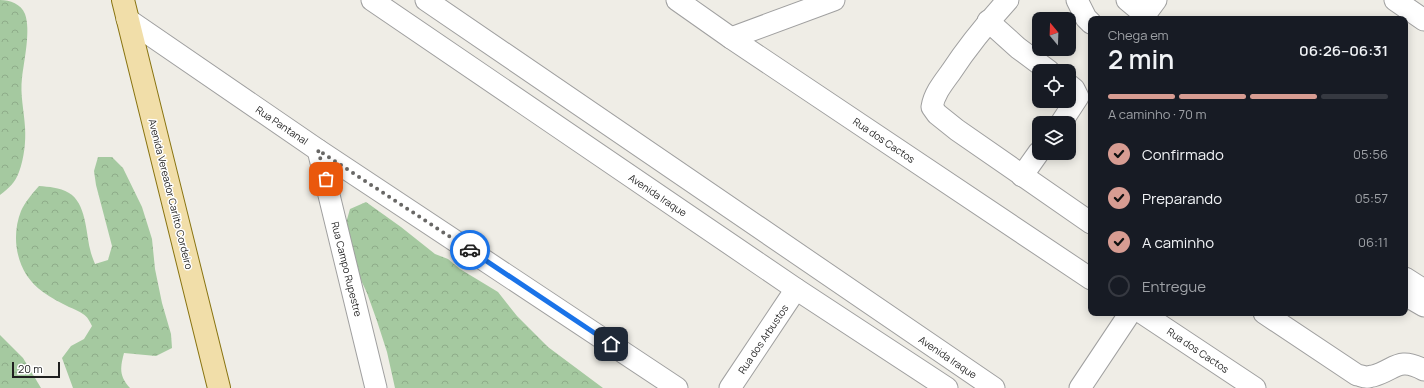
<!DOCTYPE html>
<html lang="pt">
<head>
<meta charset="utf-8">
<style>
  :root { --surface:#171b24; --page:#242831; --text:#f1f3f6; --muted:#9ea1a6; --line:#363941; --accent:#d79c92 }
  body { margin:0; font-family:Manrope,sans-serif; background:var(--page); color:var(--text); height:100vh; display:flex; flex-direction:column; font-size:15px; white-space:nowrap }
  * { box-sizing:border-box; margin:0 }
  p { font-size:13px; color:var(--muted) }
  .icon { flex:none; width:22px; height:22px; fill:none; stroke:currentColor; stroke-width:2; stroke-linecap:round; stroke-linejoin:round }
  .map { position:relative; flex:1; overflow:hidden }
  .details { position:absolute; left:1088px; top:16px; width:320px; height:300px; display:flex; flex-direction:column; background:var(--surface); border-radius:8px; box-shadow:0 2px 10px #0003 }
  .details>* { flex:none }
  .needle { width:26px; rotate:341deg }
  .tools { position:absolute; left:1032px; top:12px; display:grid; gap:8px }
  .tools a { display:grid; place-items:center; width:44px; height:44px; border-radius:8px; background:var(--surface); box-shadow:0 2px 10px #0003; font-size:20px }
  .scale { position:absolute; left:12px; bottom:10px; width:48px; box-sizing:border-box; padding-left:4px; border:2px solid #1f1f1f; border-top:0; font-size:11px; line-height:14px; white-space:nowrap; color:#1f1f1f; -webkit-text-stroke:3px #fff; paint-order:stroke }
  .pin { position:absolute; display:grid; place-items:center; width:34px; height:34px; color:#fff; margin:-17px; border-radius:8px; box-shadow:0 2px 6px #0006 }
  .courier { position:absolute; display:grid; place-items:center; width:40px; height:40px; margin:-20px; border:3px solid #1a73e8; border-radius:50%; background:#fff; color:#222; box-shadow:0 1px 5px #0007 }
  .overview em { font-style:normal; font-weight:600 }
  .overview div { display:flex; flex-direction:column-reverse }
  .overview { display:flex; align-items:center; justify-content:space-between; height:68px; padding:0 20px }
  h1 { font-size:26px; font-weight:600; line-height:30px }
  .bar { display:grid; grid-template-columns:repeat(4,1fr); gap:6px 4px; align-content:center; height:48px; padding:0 20px }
  .bar i { height:5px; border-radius:3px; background:var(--line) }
  .bar .selected { background:var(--accent) }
  .bar p { grid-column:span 4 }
  ol { padding:0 20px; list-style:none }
  li { display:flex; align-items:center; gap:12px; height:44px }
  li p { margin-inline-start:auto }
  li .icon { padding:4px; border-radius:50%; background:var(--accent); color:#111; stroke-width:4 }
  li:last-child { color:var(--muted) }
  li i { width:22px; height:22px; border:2px solid var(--line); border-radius:50% }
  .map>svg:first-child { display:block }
  .forest { fill:url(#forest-crowns) }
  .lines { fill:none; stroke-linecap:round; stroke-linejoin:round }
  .minor-casing { stroke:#a0a0a0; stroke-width:23 }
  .major-casing { stroke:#897411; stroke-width:24 }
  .minor { stroke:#fff; stroke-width:21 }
  .major { stroke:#f1dea9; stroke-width:22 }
  .done { stroke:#686765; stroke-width:4; stroke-dasharray:0 7.2 }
  .route { stroke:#1a73e8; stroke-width:5 }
  .labels { text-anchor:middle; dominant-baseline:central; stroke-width:3; stroke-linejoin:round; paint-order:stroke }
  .street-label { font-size:10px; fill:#1f1f1f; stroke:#fff }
</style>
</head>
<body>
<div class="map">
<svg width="1424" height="388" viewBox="0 0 1424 388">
  <defs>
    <pattern id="forest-crowns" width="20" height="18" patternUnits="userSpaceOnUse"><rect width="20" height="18" fill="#a5c9a0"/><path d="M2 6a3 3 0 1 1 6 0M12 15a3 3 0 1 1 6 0" fill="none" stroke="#8eac89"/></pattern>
  </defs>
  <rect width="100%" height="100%" fill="#efede6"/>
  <g class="forest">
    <path d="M0,0C10,0 21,4 25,14C31,30 24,61 22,78C20,95 24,110 25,127C26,142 24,158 19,172C15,183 9,188 0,195Z"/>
    <path d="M98,157H112L123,168L142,207L152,239L155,269L162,303L171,334L172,348L156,356L124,353C120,368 119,376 130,388H73L62,358L71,346L84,339L92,326C90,322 87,316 83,314C79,311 74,309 69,307C61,303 51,298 43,292C17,274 10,239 21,211C25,202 32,194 39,186C49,187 59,187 69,193C86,203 86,232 90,249C91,254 93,259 95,264L108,260L112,246L96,185L94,171Z"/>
    <path d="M366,202L401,227L435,254L448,259L460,269L498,292L517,316L548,347L603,388H395L387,352L377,321L367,293L354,265L346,223L350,209Z"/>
    <path d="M0,335L23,358L41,388H0Z"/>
  </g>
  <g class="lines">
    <g class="minor-casing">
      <g id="minor">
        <path d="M372,0L796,289L947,388"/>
        <path d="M426,0L994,388"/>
        <path d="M677,0L731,38L1091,279"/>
        <path d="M1008,0C987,23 968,46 951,72C943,83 934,94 932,107L937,114L957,130L1091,223"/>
        <path d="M1077,0L1086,18L1091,23"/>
        <path d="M1127,0L1145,15"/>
        <path d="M1395,0L1424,20"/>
        <path d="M127,19L318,150L677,388"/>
        <path d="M1142,19L1156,0"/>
        <path d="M988,21L1018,48L1049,71"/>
        <path d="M731,38L834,0"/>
        <path d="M1061,123L1078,97L1074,89L1069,85"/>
        <path d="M318,150L376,388"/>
        <path d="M1022,176L1039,152"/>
        <path d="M1405,278L1424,290"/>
        <path d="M1405,295L1424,306"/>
        <path d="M1142,313L1255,388"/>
        <path d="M1264,313L1357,375C1360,375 1363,377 1366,377C1368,378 1370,376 1373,376C1395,370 1398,356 1424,370"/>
        <path d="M730,388L796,289"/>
        <path d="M1080,388L1130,313"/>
      </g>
    </g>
    <g class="major-casing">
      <path id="major" d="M123,0L219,388"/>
    </g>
    <use href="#minor" class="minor"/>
    <use href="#major" class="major"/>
  </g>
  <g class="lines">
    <path class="done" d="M326,179L318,150L470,250"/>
    <path class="route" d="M470,250L611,344"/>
  </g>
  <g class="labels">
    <g class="street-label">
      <text transform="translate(282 125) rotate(34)">Rua Pantanal</text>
      <text transform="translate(884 140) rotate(34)">Rua dos Cactos</text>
      <text transform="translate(171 194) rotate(76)">Avenida Vereador Carlito Cordeiro</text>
      <text transform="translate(658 195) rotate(34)">Avenida Iraque</text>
      <text transform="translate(347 269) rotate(76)">Rua Campo Rupestre</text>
      <text transform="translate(763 339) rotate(-56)">Rua dos Arbustos</text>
      <text transform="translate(1198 350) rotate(34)">Rua dos Cactos</text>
      <text transform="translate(948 357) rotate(34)">Avenida Iraque</text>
    </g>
  </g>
</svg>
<div class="tools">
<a><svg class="needle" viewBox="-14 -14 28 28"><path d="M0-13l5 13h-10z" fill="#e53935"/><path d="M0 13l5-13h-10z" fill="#9ea1a6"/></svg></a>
<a><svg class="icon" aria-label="locate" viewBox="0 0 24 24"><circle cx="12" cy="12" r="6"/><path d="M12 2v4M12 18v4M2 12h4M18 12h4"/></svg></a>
<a><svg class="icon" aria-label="layers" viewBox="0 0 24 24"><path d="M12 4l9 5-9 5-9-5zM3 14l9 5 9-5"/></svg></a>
</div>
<div class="scale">20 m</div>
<div class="pin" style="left:326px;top:179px;background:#ea580c"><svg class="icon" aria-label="bag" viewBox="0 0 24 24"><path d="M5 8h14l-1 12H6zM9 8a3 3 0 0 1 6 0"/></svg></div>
<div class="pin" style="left:611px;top:344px;background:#1f2937"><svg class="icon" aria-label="home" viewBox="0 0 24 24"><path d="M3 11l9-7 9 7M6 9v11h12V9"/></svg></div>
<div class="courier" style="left:470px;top:250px"><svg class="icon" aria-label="car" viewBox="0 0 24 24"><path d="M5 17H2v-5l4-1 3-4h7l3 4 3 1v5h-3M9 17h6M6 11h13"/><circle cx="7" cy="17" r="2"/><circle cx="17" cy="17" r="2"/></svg></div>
<section class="details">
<div class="overview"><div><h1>2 min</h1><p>Chega em</p></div><em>06:26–06:31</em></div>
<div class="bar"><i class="selected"></i><i class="selected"></i><i class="selected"></i><i></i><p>A caminho · 70 m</p></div>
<ol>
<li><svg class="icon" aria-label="check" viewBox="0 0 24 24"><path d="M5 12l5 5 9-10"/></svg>Confirmado<p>05:56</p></li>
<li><svg class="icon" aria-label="check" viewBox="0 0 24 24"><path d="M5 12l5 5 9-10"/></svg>Preparando<p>05:57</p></li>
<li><svg class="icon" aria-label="check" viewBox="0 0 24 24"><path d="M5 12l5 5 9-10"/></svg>A caminho<p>06:11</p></li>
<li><i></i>Entregue</li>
</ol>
</section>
</div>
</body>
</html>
